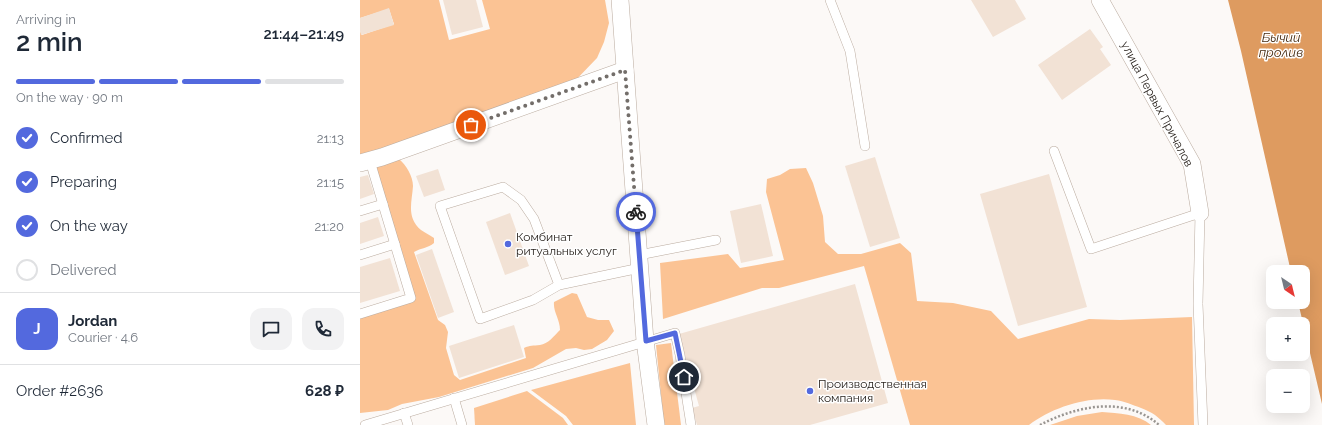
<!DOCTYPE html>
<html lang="en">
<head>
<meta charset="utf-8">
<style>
  :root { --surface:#fff; --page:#f2f2f3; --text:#1f2937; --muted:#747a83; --line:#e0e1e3; --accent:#5369de }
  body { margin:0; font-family:Raleway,sans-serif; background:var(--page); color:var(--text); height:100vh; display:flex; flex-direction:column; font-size:15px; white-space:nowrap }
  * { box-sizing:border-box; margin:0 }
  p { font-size:13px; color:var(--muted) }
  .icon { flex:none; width:22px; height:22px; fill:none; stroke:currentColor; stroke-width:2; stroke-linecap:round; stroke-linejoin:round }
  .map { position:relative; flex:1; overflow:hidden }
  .details { display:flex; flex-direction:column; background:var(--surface); width:360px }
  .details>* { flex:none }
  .needle { width:26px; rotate:145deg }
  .controls { position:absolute; left:906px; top:265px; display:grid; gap:8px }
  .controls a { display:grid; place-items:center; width:44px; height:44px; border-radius:8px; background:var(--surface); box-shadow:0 4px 16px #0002; font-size:20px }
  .pin { position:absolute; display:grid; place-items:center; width:34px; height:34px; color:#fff; margin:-17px; border:2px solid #fff; border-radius:50%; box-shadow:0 1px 4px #0007 }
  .courier { position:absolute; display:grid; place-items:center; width:40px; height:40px; margin:-20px; border:3px solid #5369de; border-radius:50%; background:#fff; color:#222; box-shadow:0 1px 5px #0007 }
  .head em { font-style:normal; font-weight:600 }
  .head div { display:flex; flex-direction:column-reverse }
  .head { display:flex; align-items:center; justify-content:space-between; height:68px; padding:0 16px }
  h1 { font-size:26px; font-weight:600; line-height:30px }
  .bar { display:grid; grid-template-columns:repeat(4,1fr); gap:6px 4px; align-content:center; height:48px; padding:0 16px }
  .bar i { height:5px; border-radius:3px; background:var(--line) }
  .bar .selected { background:var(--accent) }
  .bar p { grid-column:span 4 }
  .line { display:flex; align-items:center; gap:10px; padding:0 16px; border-top:1px solid var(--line) }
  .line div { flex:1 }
  .round { display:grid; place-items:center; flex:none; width:42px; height:42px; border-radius:12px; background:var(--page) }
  ol { padding:0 16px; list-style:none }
  li { display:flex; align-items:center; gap:12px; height:44px }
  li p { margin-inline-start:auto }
  li .icon { padding:4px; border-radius:50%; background:var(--accent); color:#fff; stroke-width:4 }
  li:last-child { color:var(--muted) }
  li i { width:22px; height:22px; border:2px solid var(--line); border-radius:50% }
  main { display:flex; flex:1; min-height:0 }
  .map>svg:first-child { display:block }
  .green { fill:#fbc394 }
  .water { fill:#de9b60 }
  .building { fill:#f2e2d5 }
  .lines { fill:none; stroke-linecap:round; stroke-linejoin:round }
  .lane-casing { stroke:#bbaca0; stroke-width:10 }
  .street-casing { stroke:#bbaca0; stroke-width:18 }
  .path { stroke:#999591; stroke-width:2.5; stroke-dasharray:2 2; stroke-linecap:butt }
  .lane { stroke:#fff; stroke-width:9 }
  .street { stroke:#fff; stroke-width:17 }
  .done { stroke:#736e6a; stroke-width:4; stroke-dasharray:0 7.2 }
  .route { stroke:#5369de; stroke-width:5 }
  .poi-dot { fill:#5369de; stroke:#fff; stroke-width:1.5 }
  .labels { text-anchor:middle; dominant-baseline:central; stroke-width:3; stroke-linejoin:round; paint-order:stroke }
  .street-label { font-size:12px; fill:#29231e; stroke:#fff }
  .poi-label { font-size:12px; fill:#29231e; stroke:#fff; text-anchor:start }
  .water-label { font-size:13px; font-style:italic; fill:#452a10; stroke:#fff }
</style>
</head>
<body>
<main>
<section class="details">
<div class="head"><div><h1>2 min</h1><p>Arriving in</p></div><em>21:44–21:49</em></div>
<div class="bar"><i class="selected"></i><i class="selected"></i><i class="selected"></i><i></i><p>On the way · 90 m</p></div>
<ol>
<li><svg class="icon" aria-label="check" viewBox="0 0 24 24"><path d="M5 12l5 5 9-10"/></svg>Confirmed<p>21:13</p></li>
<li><svg class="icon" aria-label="check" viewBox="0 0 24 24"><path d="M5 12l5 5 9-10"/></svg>Preparing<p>21:15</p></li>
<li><svg class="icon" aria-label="check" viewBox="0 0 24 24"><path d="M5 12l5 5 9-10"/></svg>On the way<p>21:20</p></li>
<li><i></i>Delivered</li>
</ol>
<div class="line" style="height:72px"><b class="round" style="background:var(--accent);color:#fff">J</b><div><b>Jordan</b><p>Courier · 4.6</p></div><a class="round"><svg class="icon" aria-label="chat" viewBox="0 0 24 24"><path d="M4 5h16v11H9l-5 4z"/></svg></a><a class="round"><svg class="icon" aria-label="phone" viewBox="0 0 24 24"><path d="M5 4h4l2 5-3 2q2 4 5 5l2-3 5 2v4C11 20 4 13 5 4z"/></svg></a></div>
<div class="line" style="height:52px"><div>Order #2636</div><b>628 ₽</b></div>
</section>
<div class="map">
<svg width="962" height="425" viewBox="0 0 962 425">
  <rect width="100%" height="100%" fill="#fcf9f7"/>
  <g class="green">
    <path d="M0,0H79L89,40L130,29L122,0H245L249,23L244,42L237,58L211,85L0,156V31L2,35L34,24L29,9L0,18Z"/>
    <path d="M39,159C46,165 53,176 53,186C52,202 46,217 61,230C65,233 70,235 74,238V243C68,248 61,248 54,252L78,320L85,325L88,332L86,348L94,375L100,380L166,358L164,348C170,345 173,346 180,345C188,344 194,336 200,330C200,319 193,312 194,302L212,293L217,294L227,317L238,320H249L254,331L247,340L232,349L224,350L216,348L206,349L173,368L79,397L42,404L28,410L0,413V317L55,300L13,162Z"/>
    <path d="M446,168L453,183L463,216L465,242L478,254H501L540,243L551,253L557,301L593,303L631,311L658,339L729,319L760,320L832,317L834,425H806C803,422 799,418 795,415C791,412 786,410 781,408C773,405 764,401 755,400C727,396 691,408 669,425H550L504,266L419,288H402L303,319L300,263L368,254L380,268L424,260L406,192L407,179L420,175L430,169Z"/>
    <path d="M311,343L321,425H304L296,345Z"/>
    <path d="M270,363L276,425H213L206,416L171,390Z"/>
    <path d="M167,391L203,418L208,425H115L114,408Z"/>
    <path d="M742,412C758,413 778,414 791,425H690L717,416Z"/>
  </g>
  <path class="water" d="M868,0H962V404L938,302H943V272H931L881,51Z"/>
  <g class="building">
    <path d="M83,0H116L123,27L92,35Z"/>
    <path d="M611,0H655L666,19L633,37Z"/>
    <path d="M29,8L34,25L1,35L0,31V18Z"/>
    <path d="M730,29L743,47L740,49L751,65L702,100L678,65Z"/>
    <path d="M515,157L540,238L510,247L485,166Z"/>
    <path d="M78,169L85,190L64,197L56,176Z"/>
    <path d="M689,174L727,307L658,326L620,194Z"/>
    <path d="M8,175L14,194L0,199V177Z"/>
    <path d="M401,204L413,256L381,263L370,211Z"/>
    <path d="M150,213L169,266L145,275L126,222Z"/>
    <path d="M18,217L24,236L0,244V223Z"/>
    <path d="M72,249L94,312L78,318L56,255Z"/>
    <path d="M30,258L40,291L0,303V267Z"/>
    <path d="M495,284L528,403L450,425H337L332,408L339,406L319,334Z"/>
    <path d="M154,325L164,357L99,378L89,346Z"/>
  </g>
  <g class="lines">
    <g class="lane-casing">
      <g id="lane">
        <path d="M470,0L490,51L505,146"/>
        <path d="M694,151L731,249L840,213L838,304L843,425"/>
        <path d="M0,211L23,204"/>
        <path d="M0,255L35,244"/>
        <path d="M279,255L356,240"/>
        <path d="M199,285L174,219L161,200L143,187L80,206L120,319L173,300L199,285L280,268"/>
        <path d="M0,314L51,298L10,161"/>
        <path d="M94,398L102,425"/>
        <path d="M44,413L48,425"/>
        <path d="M5,425L315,333L320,355L331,425"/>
      </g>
    </g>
    <g class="street-casing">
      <g id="street">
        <path d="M260,0L285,341L296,425"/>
        <path d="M740,0L832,164L840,213"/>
        <path d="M0,163L22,157L265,70"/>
      </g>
    </g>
    <path class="path" d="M680,425C716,406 765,395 799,425"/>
    <use href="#lane" class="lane"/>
    <use href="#street" class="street"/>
  </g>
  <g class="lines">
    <path class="done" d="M111,125L265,70L276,212"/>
    <path class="route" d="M276,212L286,341L315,333L324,377"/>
  </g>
  <g class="poi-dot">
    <circle cx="148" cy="244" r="4"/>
    <circle cx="450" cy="391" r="4"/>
  </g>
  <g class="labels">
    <g class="street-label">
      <text transform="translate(797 104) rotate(62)">улица Первых Причалов</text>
    </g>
    <g class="poi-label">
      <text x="156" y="237">Комбинат<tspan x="156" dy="14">ритуальных услуг</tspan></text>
      <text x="458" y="384">Производственная<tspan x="458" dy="14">компания</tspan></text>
    </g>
    <g class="water-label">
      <text x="921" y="37">Бычий<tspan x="921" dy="15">пролив</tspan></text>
    </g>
  </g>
</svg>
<div class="controls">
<a><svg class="needle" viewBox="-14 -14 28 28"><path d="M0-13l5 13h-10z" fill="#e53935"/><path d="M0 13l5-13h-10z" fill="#747a83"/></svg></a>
<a>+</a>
<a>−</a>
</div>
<div class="pin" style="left:111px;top:125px;background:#ea580c"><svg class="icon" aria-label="bag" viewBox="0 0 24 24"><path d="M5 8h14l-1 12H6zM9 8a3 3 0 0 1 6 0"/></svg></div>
<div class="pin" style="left:324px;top:377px;background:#1f2937"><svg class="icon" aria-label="home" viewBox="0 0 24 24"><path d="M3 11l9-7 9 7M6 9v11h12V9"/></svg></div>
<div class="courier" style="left:276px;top:212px"><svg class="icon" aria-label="bike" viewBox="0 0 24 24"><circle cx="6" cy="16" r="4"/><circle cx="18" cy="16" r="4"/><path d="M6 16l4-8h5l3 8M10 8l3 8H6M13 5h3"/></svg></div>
</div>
</main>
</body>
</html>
